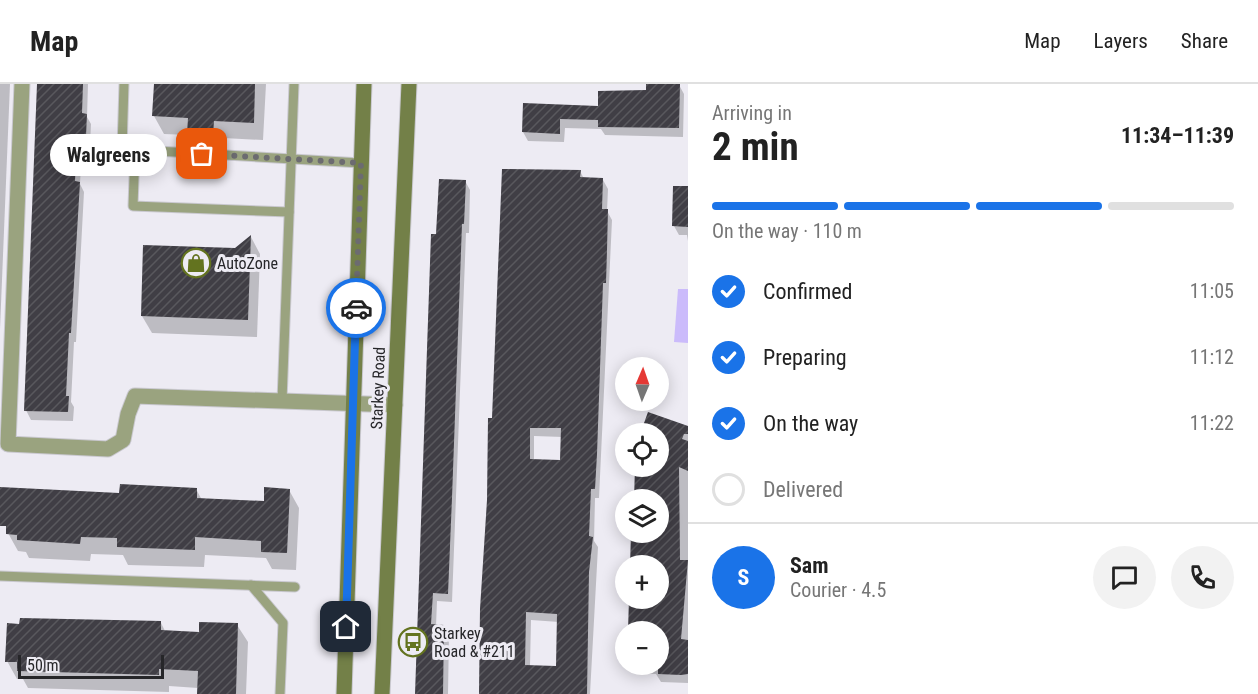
<!DOCTYPE html>
<html lang="en">
<head>
<meta charset="utf-8">
<style>
  :root { --surface:#fff; --page:#f2f2f2; --text:#222; --muted:#767676; --line:#e0e0e0; --accent:#1a73e8 }
  body { margin:0; font-family:"Roboto Condensed",sans-serif; background:var(--page); color:var(--text); height:100vh; display:flex; flex-direction:column; font-size:22px; white-space:nowrap }
  * { box-sizing:border-box; margin:0 }
  p { font-size:20px; color:var(--muted) }
  .icon { flex:none; width:33px; height:33px; fill:none; stroke:currentColor; stroke-width:2; stroke-linecap:round; stroke-linejoin:round }
  .map { position:relative; flex:1; overflow:hidden }
  .details { display:flex; flex-direction:column; background:var(--surface); width:570px }
  .details>* { flex:none }
  .needle { width:39px; rotate:2deg }
  .fabs { position:absolute; left:615px; top:273px; display:grid; gap:12px }
  .fabs a { display:grid; place-items:center; width:54px; height:54px; border-radius:50%; background:var(--surface); box-shadow:0 3px 15px #0003; font-size:30px }
  .scale { position:absolute; left:18px; bottom:15px; width:146px; box-sizing:border-box; padding-left:6px; border:3px solid #262629; border-top:0; font-size:16px; line-height:21px; white-space:nowrap; color:#262629; -webkit-text-stroke:4px #edebf3; paint-order:stroke }
  .pin { position:absolute; display:grid; place-items:center; width:51px; height:51px; color:#fff; margin:-26px; border-radius:12px; box-shadow:0 3px 9px #0006 }
  .courier { position:absolute; display:grid; place-items:center; width:60px; height:60px; margin:-30px; border:4px solid #1a73e8; border-radius:50%; background:#fff; color:#222; box-shadow:0 2px 8px #0007 }
  .bubble { position:absolute; height:42px; border-radius:21px; background:var(--surface); box-shadow:0 3px 15px #0003; font-size:20px; font-weight:700; line-height:42px; text-align:center }
  .overview em { font-style:normal; font-weight:700 }
  .overview div { display:flex; flex-direction:column-reverse }
  .overview { display:flex; align-items:center; justify-content:space-between; height:102px; padding:0 24px }
  h1 { font-size:39px; font-weight:700; line-height:45px }
  .bar { display:grid; grid-template-columns:repeat(4,1fr); gap:9px 6px; align-content:center; height:72px; padding:0 24px }
  .bar i { height:8px; border-radius:4px; background:var(--line) }
  .bar .on { background:var(--accent) }
  .bar p { grid-column:span 4 }
  .line { display:flex; align-items:center; gap:15px; padding:0 24px; border-top:2px solid var(--line) }
  .line div { flex:1 }
  .round { display:grid; place-items:center; flex:none; width:63px; height:63px; border-radius:32px; background:var(--page) }
  ol { padding:0 24px; list-style:none }
  li { display:flex; align-items:center; gap:18px; height:66px }
  li p { margin-inline-start:auto }
  li .icon { padding:6px; border-radius:50%; background:var(--accent); color:#fff; stroke-width:4 }
  li:last-child { color:var(--muted) }
  li i { width:33px; height:33px; border:3px solid var(--line); border-radius:50% }
  header { display:flex; align-items:center; gap:36px; box-sizing:border-box; height:84px; padding:0 30px; background:var(--surface); border-bottom:2px solid var(--line) }
  header strong { font-size:28px }
  nav { display:flex; gap:33px; margin-inline-start:auto; font-size:21px }
  main { display:flex; flex:1; min-height:0 }
  .map>svg:first-child { display:block }
  .pitch { fill:#cbbbfb }
  .shadow { fill:#0003; fill-rule:evenodd }
  .building { fill:url(#building-hatch); fill-rule:evenodd }
  .lines { fill:none; stroke-linecap:round; stroke-linejoin:round }
  .lane-casing { stroke:#c9c8cf; stroke-width:11 }
  .street-casing { stroke:#c9c8cf; stroke-width:17 }
  .secondary-casing { stroke:#c9c8cf; stroke-width:17 }
  .lane { stroke:#9aa37f; stroke-width:9 }
  .street { stroke:#9aa37f; stroke-width:15 }
  .secondary { stroke:#738048; stroke-width:15 }
  .done { stroke:#6c6b70; stroke-width:6; stroke-dasharray:0 10.8 }
  .route { stroke:#1a73e8; stroke-width:8 }
  .labels { text-anchor:middle; dominant-baseline:central; stroke-width:6; stroke-linejoin:round; paint-order:stroke }
  .poi-label { font-size:16px; fill:#262629; stroke:#edebf3; text-anchor:start }
  .street-label { font-size:16px; fill:#262629; stroke:#edebf3 }
</style>
</head>
<body>
<header>
<strong>Map</strong>
<nav><a>Map</a><a>Layers</a><a>Share</a></nav>
</header>
<main>
<div class="map">
<svg width="688" height="610" viewBox="0 0 688 610">
  <defs>
    <pattern id="building-hatch" width="6" height="6" patternUnits="userSpaceOnUse" patternTransform="scale(1.5)"><rect width="6" height="6" fill="#403e45"/><path d="M-1 1l2-2M0 6l6-6M5 7l2-2" fill="none" stroke="#59585d"/></pattern>
  </defs>
  <rect width="100%" height="100%" fill="#edebf3"/>
  <path class="pitch" d="M678,205H688V259L674,258Z"/>
  <g class="shadow">
    <path d="M0,0H10L0,245Z"/>
    <path d="M39,0H88L87,33L91,40L90,60H82L80,100L84,108L76,258H74L71,318L74,323L73,337L31,336L26,326Z"/>
    <path d="M155,0H266L263,56L223,54V69L199,67L189,51L164,50L154,32Z"/>
    <path d="M679,1L684,10L683,53L605,51L601,45L565,44L564,58L528,57L523,48L524,21L600,24Z"/>
    <path d="M580,87L584,95L603,96L608,105L607,127L612,136L599,414H595L594,457L598,463L590,610H480L493,336ZM534,352L563,353L562,377L534,376ZM531,536L559,538L557,583L530,582Z"/>
    <path d="M465,97L470,106L469,149H466L452,518L437,517L436,542H444L449,551L448,610H416L438,152Z"/>
    <path d="M688,104V157L687,151H679L674,142Z"/>
    <path d="M251,153L260,170L257,253L152,249L142,232Z"/>
    <path d="M688,347V599L661,598L656,590L635,589L630,580H658V548H630V514H658V416L632,382H658V350Z"/>
    <path d="M196,405L202,416L265,419L289,406L299,424L296,486L272,485L266,474L205,471L204,483L128,481L123,471L91,470L90,477L29,474L26,468L18,467L8,449L121,410Z"/>
    <path d="M161,539L165,547L200,550L237,541L248,558L246,610H198V604L169,602V608L28,604L23,595H17L7,577Z"/>
  </g>
  <g class="building">
    <path d="M37,0H83L82,29L87,30L86,52L77,51L75,97L80,98L71,249H69L66,312H69L68,328L24,327Z"/>
    <path d="M154,0H255L254,39L214,37L213,51L187,50L188,34L152,32Z"/>
    <path d="M646,0H680L679,44L598,43V36L560,35V50L522,48L523,19L598,22V7L646,6Z"/>
    <path d="M502,85L581,86L580,93L603,94L602,125H608L607,166L606,199H603L597,370L595,405H591L589,452L593,453L589,488L587,610H479L480,525L487,416L488,334H492ZM530,344H561L560,376L530,375ZM526,528L557,530L556,582L525,581Z"/>
    <path d="M439,95L466,96L464,140H462L452,414L448,510L433,509L431,540L444,541L443,610H415L431,150H436Z"/>
    <path d="M673,102H688V143L672,142Z"/>
    <path d="M251,151L248,236L141,232L143,161L235,164Z"/>
    <path d="M648,328L688,342V350H684L682,355L688,357V387L679,383L680,476H688L681,555L688,556V590L681,591L658,590V548L628,547L629,514H658V482H630L631,448H658V416H634L635,382H658V350H640Z"/>
    <path d="M120,400L197,404V414L264,417V403L290,405L287,469L261,468V457L195,453V466L117,463V454L81,453L80,460L17,456V451L6,450V442H0V403L119,409Z"/>
    <path d="M20,534L161,537V546L199,548V538L238,539L236,610H197L198,587L159,585V591L17,587V578H5L7,539L19,540Z"/>
  </g>
  <g class="lines">
    <g class="lane-casing">
      <g id="lane">
        <path d="M124,0L122,65L361,79"/>
        <path d="M135,66L133,122L289,128"/>
        <path d="M282,317L294,0"/>
        <path d="M0,492L295,503"/>
        <path d="M251,501L283,539L280,610"/>
      </g>
    </g>
    <g class="street-casing">
      <path id="street" d="M22,0L8,360L108,365L123,356L128,330L135,312L395,321"/>
    </g>
    <g class="secondary-casing">
      <g id="secondary">
        <path d="M344,610L364,0"/>
        <path d="M382,610L409,0"/>
      </g>
    </g>
    <use href="#lane" class="lane"/>
    <use href="#street" class="street"/>
    <use href="#secondary" class="secondary"/>
  </g>
  <g class="lines">
    <path class="done" d="M202,70L361,79L356,224"/>
    <path class="route" d="M346,543L356,224"/>
  </g>
  <defs>
    <g id="shop-ring" transform="scale(1.5)"><circle r="9.5" fill="#edebf3" stroke="#63731f" stroke-width="1.5"/><path d="M-5-2.5h2.3a2.7 3.5 0 0 1 5.4 0H5L5.5 6h-11ZM-1.5-2.5h3a1.5 2.3 0 0 0-3 0Z" fill="#63731f"/></g>
    <g id="bus-ring" transform="scale(1.5)"><circle r="9.5" fill="#edebf3" stroke="#63731f" stroke-width="1.5"/><path d="M-5-6H5V4H4V6H2V4H-2V6H-4V4H-5ZM-3.5-4V0h7V-4ZM-3.5 1.2v1.5H-2V1.2ZM2 1.2v1.5H3.5V1.2Z" fill="#63731f"/></g>
  </defs>
  <g fill-rule="evenodd">
    <use href="#shop-ring" x="196" y="179"/>
    <use href="#bus-ring" x="413" y="558"/>
  </g>
  <g class="labels">
    <g class="poi-label">
      <text x="217" y="179">AutoZone</text>
      <text x="434" y="549">Starkey<tspan x="434" dy="18">Road &amp; #211</tspan></text>
    </g>
    <g class="street-label">
      <text transform="translate(378 304) rotate(-88)">Starkey Road</text>
    </g>
  </g>
</svg>
<div class="fabs">
<a><svg class="needle" viewBox="-14 -14 28 28"><path d="M0-13l5 13h-10z" fill="#e53935"/><path d="M0 13l5-13h-10z" fill="#767676"/></svg></a>
<a><svg class="icon" aria-label="locate" viewBox="0 0 24 24"><circle cx="12" cy="12" r="6"/><path d="M12 2v4M12 18v4M2 12h4M18 12h4"/></svg></a>
<a><svg class="icon" aria-label="layers" viewBox="0 0 24 24"><path d="M12 4l9 5-9 5-9-5zM3 14l9 5 9-5"/></svg></a>
<a>+</a>
<a>−</a>
</div>
<div class="scale">50 m</div>
<div class="pin" style="left:202px;top:70px;background:#ea580c"><svg class="icon" aria-label="bag" viewBox="0 0 24 24"><path d="M5 8h14l-1 12H6zM9 8a3 3 0 0 1 6 0"/></svg></div>
<div class="pin" style="left:346px;top:543px;background:#1f2937"><svg class="icon" aria-label="home" viewBox="0 0 24 24"><path d="M3 11l9-7 9 7M6 9v11h12V9"/></svg></div>
<div class="courier" style="left:356px;top:224px"><svg class="icon" aria-label="car" viewBox="0 0 24 24"><path d="M5 17H2v-5l4-1 3-4h7l3 4 3 1v5h-3M9 17h6M6 11h13"/><circle cx="7" cy="17" r="2"/><circle cx="17" cy="17" r="2"/></svg></div>
<div class="bubble" style="left:50px;top:50px;width:117px">Walgreens</div>
</div>
<section class="details">
<div class="overview"><div><h1>2 min</h1><p>Arriving in</p></div><em>11:34–11:39</em></div>
<div class="bar"><i class="on"></i><i class="on"></i><i class="on"></i><i></i><p>On the way · 110 m</p></div>
<ol>
<li><svg class="icon" aria-label="check" viewBox="0 0 24 24"><path d="M5 12l5 5 9-10"/></svg>Confirmed<p>11:05</p></li>
<li><svg class="icon" aria-label="check" viewBox="0 0 24 24"><path d="M5 12l5 5 9-10"/></svg>Preparing<p>11:12</p></li>
<li><svg class="icon" aria-label="check" viewBox="0 0 24 24"><path d="M5 12l5 5 9-10"/></svg>On the way<p>11:22</p></li>
<li><i></i>Delivered</li>
</ol>
<div class="line" style="height:108px"><b class="round" style="background:var(--accent);color:#fff">S</b><div><b>Sam</b><p>Courier · 4.5</p></div><a class="round"><svg class="icon" aria-label="chat" viewBox="0 0 24 24"><path d="M4 5h16v11H9l-5 4z"/></svg></a><a class="round"><svg class="icon" aria-label="phone" viewBox="0 0 24 24"><path d="M5 4h4l2 5-3 2q2 4 5 5l2-3 5 2v4C11 20 4 13 5 4z"/></svg></a></div>
</section>
</main>
</body>
</html>
